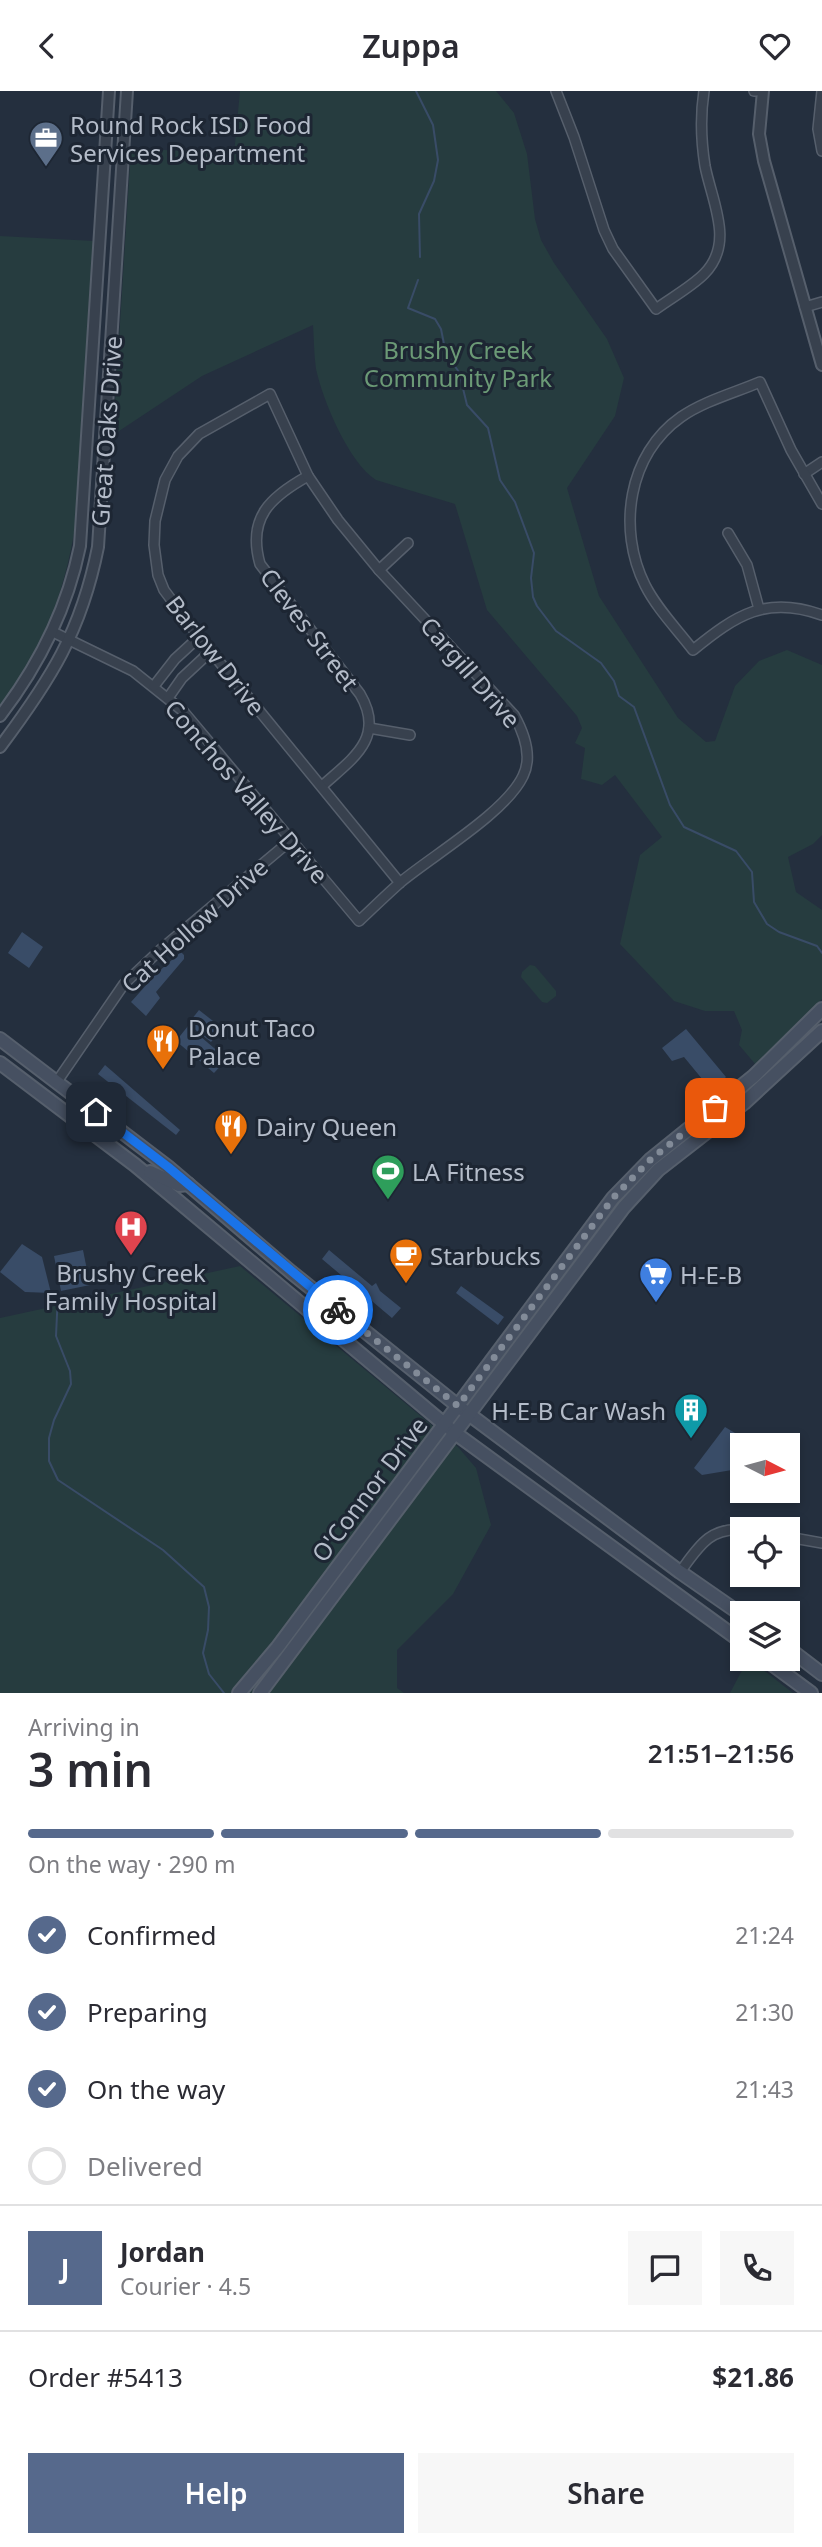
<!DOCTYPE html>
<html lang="en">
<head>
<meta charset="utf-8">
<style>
  :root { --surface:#fff; --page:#f7f7f7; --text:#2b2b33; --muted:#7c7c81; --line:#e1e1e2; --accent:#56698c }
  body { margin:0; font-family:"Noto Sans",sans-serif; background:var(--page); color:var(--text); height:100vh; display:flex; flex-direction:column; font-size:26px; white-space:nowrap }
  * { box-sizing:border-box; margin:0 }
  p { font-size:23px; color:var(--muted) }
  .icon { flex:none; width:38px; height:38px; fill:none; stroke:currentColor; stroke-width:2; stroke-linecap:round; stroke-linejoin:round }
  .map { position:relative; height:1602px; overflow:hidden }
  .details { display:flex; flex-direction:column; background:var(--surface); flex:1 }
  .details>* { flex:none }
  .needle { width:46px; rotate:96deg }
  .fabs { position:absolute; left:730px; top:1342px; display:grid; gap:14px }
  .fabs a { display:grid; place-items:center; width:70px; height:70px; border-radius:0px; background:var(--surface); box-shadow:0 4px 10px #0003; font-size:35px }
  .pin { position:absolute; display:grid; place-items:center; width:60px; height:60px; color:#fff; margin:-30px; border-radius:14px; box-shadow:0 4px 10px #0006 }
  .courier { position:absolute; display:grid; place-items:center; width:70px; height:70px; margin:-35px; border:5px solid #1a73e8; border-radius:50%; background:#fff; color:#222; box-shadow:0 2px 9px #0007 }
  .summary em { font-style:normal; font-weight:600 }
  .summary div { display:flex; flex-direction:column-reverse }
  .summary { display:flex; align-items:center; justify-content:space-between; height:119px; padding:0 28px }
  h1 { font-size:46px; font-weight:600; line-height:52px }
  .bar { display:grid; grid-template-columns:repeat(4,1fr); gap:10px 7px; align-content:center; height:84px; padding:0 28px }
  .bar i { height:9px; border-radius:5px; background:var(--line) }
  .bar .selected { background:var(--accent) }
  .bar p { grid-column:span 4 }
  .line { display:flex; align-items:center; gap:18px; padding:0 28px; border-top:2px solid var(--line) }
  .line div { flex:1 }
  .round { display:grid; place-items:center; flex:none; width:74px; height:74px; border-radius:0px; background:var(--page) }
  ol { padding:0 28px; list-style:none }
  li { display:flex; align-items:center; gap:21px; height:77px }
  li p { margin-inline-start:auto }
  li .icon { padding:7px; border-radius:50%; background:var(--accent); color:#fff; stroke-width:4 }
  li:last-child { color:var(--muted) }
  li i { width:38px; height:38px; border:4px solid var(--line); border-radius:50% }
  .action { display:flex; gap:14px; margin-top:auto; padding:14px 28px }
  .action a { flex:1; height:80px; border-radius:0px; background:var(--accent); color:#fff; font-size:28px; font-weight:600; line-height:80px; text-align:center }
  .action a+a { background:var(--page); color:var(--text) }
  header { display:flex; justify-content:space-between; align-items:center; height:91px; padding:0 28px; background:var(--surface); font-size:32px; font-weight:600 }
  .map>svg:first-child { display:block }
  .green { fill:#263c3f }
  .water { fill:#394c67 }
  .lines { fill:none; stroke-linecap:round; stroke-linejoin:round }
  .stream { stroke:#394c67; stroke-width:2 }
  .minor-casing { stroke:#565f6c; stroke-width:12 }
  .tertiary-casing { stroke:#565f6c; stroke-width:14 }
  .secondary-casing { stroke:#565f6c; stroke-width:16 }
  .minor { stroke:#38414e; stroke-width:9 }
  .tertiary { stroke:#38414e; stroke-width:10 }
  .secondary { stroke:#465061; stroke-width:12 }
  .done { stroke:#828b98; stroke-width:7; stroke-dasharray:0 12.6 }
  .route { stroke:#1a73e8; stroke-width:9 }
  .labels { text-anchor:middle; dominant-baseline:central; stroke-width:6; stroke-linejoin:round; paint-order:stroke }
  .poi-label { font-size:24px; fill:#b4bcc9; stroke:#1d2633; text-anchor:start }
  .park-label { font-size:24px; fill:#6b9a76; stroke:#1d2633 }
  .street-label { font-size:24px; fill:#b4bcc9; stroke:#1d2633 }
</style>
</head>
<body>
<header><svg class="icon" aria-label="back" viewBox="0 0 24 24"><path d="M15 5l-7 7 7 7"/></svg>Zuppa<svg class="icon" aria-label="heart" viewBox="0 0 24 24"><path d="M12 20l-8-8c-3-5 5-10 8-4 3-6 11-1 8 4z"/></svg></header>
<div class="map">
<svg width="822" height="1602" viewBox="0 0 822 1602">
  <rect width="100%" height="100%" fill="#242f3e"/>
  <g class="green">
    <path d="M240,0H496L514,22L527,63L535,128L541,149L554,172L607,248L624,287L615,325L567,397L599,505L678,627L706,651L715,650L735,595L759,570L787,559L822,574V744L813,753L788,766L796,801L822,819V908L756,974L739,954L742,939L734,920H705L674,910L620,853L640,764L662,746L615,684L602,694L581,688L585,657L575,652L582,637L577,625L487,519L455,413L376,389C349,372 323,310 316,278C314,264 314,249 313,234L202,285L113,344L131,57L234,63Z"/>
    <path d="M0,145L94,150L75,436C65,500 41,566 0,616Z"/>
    <path d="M530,874L535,875L556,900V905L547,912L542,911L521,886L522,881Z"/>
    <path d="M240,1175L458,1356L476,1377L491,1434L453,1503L397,1559V1597L404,1602H0V1227Z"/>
    <path d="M748,1568H749L793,1602H730Z"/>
  </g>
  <g class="water">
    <path d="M22,841L43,856L29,877L8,862Z"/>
    <path d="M181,861L184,864V868L156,901L160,907L146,925L131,911L157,882Z"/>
    <path d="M199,919L222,937L211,951L188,933Z"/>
    <path d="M188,935L227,968L214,982L176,950Z"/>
    <path d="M686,938L726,986L712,1000L684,966L672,970L662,957Z"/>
    <path d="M105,974L180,1039L176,1044L98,983Z"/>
    <path d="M22,1153L42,1166L51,1202L25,1201L0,1181Z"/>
    <path d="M83,1159L90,1194L61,1200L54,1165Z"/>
    <path d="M329,1159L372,1195L376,1192L380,1200L401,1217L392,1227L322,1168Z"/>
    <path d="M461,1195L504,1226L498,1234L456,1202Z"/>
    <path d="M725,1336L735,1342L738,1378L702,1384L694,1377Z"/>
  </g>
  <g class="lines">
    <g class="stream">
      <path d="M416,0L433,34L438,69L434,90L419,123L420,166"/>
      <path d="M418,189L408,217L435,228L441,238L446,263L459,281L467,314L488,337L500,389L515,411L534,462L531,487L533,506L537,515L556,540L601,572L614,590L619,605L634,616L670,714L684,736L736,760L752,781L754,811L767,833L779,841L817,855L822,862"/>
      <path d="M58,1202L56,1245L70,1280L71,1293L54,1329L49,1347V1370L58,1389L163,1459L204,1496L209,1516L208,1539L203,1562L209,1583L224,1602"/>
    </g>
    <g class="minor-casing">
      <g id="minor">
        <path d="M556,0L574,46L604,139L613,158L656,218C671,207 691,196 704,183C735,152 712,111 705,75C701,50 700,26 704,0"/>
        <path d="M754,0H756"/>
        <path d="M822,0L818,38L822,60"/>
        <path d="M805,216L822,211"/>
        <path d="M804,383L822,371"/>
        <path d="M308,385C270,406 247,427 260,473L360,603C386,647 352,668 322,695"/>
        <path d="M822,413L791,359L760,291C734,302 704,310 681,326C628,363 617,438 645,494C657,518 677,538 693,559C736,524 766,504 822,524"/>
        <path d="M728,442L747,474L759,518"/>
        <path d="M379,479L408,452"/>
        <path d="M53,541L133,580L183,620L359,830C373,817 387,803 402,790C435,763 506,721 523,685C533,665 524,642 514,624L379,479L338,429L308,385L270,303L199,343L178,365L165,389L155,430L154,454L158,484L164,499L199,546L400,792"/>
        <path d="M154,595L175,568L199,546"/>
        <path d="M168,607L182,587L211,560"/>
        <path d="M369,637L410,644"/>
        <path d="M56,992L124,893L160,859L290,750"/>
        <path d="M788,1446L822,1452"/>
        <path d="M680,1481C698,1457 709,1436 742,1439"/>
      </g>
    </g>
    <g class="tertiary-casing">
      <g id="tertiary">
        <path d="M763,0L759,43L764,70L822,274"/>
        <path d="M0,625C39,574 67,519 80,455L109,0"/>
        <path d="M0,656C51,588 81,541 98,456L127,0"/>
      </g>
    </g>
    <g class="secondary-casing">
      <g id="secondary">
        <path d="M0,948L168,1076L291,1181L458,1315L680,1481L742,1524"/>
        <path d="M0,972L135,1074L455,1342L742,1551"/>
        <path d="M150,1081L179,1094L188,1093"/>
        <path d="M788,1557L822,1583"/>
        <path d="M765,1568L811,1602"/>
        <path d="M239,1602L277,1557L613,1107L650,1069L754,985L822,918"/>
        <path d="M260,1602L624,1116L658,1079L744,1012L822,940"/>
      </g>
    </g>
    <use href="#minor" class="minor"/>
    <use href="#tertiary" class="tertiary"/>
    <use href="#secondary" class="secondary"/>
  </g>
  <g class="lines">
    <path class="done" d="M338,1219L458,1315L613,1107L650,1069L715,1017"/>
    <path class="route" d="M96,1021L168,1076L338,1219"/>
  </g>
  <defs>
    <g id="office-pin" transform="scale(1.75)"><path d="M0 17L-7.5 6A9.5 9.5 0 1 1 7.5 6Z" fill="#5c6f8a" stroke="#1d2633"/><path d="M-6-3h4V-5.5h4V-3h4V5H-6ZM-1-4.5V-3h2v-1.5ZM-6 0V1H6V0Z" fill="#fff"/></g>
    <g id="restaurant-pin" transform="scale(1.75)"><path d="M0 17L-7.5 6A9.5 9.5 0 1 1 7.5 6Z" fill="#e8710a" stroke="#1d2633"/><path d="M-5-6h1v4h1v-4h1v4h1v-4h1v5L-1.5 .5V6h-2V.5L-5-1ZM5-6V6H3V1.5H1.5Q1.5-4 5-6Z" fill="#fff"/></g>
    <g id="stadium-pin" transform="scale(1.75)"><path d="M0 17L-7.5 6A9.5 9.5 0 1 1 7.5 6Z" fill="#2e9e5b" stroke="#1d2633"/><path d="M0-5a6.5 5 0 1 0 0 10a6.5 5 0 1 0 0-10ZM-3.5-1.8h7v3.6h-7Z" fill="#fff"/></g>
    <g id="hospital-pin" transform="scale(1.75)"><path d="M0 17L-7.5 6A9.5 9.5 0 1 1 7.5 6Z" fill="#e0444e" stroke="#1d2633"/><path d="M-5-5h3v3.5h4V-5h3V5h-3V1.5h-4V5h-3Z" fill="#fff"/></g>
    <g id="cafe-pin" transform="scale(1.75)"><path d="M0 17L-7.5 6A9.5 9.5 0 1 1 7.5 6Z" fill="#e8710a" stroke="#1d2633"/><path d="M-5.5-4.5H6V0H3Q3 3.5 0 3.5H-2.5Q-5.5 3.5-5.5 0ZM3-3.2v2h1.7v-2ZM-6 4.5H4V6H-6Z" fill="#fff"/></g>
    <g id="supermarket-pin" transform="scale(1.75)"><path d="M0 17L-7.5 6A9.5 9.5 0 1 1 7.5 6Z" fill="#3f7fe0" stroke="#1d2633"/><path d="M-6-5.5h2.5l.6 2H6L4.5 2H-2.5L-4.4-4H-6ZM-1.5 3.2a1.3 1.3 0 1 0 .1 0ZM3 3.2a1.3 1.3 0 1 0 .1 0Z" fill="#fff"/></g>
    <g id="building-pin" transform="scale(1.75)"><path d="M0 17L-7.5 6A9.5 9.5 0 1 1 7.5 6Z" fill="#0f9aa8" stroke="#1d2633"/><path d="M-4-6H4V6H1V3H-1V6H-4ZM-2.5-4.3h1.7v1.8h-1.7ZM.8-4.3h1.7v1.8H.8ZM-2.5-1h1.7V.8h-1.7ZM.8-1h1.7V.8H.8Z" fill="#fff"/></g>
  </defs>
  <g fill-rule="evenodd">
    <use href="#office-pin" x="46" y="47"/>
    <use href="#restaurant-pin" x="163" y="950"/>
    <use href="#restaurant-pin" x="231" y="1035"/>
    <use href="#stadium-pin" x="388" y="1080"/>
    <use href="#hospital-pin" x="131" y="1136"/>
    <use href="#cafe-pin" x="406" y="1164"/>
    <use href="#supermarket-pin" x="656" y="1183"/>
    <use href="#building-pin" x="691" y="1319"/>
  </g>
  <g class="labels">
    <g class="poi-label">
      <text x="70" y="33">Round Rock ISD Food<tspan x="70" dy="28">Services Department</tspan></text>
      <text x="188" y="936">Donut Taco<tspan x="188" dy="28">Palace</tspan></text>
      <text x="256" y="1035">Dairy Queen</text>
      <text x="412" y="1080">LA Fitness</text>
      <text x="430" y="1164">Starbucks</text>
      <text x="131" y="1181" text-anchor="middle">Brushy Creek<tspan x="131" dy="28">Family Hospital</tspan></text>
      <text x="680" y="1183">H-E-B</text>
      <text x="666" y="1319" text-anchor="end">H-E-B Car Wash</text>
    </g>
    <g class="park-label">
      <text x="458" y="258">Brushy Creek<tspan x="458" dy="28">Community Park</tspan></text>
    </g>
    <g class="street-label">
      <text transform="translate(106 340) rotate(-86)">Great Oaks Drive</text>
      <text transform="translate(310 538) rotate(53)">Cleves Street</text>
      <text transform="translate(216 564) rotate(52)">Barlow Drive</text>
      <text transform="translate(471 581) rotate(49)">Cargill Drive</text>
      <text transform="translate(247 700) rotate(49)">Conchos Valley Drive</text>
      <text transform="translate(194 834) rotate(-42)">Cat Hollow Drive</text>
      <text transform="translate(369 1398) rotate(-53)">O'Connor Drive</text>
    </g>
  </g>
</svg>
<div class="fabs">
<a><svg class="needle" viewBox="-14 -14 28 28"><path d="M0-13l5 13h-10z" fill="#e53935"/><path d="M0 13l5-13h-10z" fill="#7c7c81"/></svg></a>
<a><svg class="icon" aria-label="locate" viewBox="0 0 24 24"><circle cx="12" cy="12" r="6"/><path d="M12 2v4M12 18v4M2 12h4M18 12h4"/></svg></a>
<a><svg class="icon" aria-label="layers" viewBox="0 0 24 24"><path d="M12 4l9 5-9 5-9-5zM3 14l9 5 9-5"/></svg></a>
</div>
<div class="pin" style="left:715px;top:1017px;background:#ea580c"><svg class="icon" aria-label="bag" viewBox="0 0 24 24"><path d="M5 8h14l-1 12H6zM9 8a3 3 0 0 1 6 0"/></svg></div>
<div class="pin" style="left:96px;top:1021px;background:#1f2937"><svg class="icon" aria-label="home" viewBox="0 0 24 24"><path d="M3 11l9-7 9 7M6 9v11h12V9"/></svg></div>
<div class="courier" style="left:338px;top:1219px"><svg class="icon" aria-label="bike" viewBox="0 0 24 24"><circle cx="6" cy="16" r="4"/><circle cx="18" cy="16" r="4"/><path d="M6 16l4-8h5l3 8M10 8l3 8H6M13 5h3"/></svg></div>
</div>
<section class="details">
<div class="summary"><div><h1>3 min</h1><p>Arriving in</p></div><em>21:51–21:56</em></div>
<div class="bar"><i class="selected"></i><i class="selected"></i><i class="selected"></i><i></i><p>On the way · 290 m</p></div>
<ol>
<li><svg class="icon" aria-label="check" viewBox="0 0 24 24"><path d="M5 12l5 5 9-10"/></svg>Confirmed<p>21:24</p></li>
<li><svg class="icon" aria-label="check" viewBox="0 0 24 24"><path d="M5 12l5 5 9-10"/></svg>Preparing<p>21:30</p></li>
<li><svg class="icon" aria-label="check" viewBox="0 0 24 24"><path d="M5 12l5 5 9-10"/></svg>On the way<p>21:43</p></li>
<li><i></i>Delivered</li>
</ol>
<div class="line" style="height:126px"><b class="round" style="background:var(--accent);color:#fff">J</b><div><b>Jordan</b><p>Courier · 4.5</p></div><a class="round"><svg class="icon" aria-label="chat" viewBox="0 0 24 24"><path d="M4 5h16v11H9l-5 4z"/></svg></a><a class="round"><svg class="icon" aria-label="phone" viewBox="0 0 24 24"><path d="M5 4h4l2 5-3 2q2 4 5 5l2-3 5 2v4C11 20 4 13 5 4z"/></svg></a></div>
<div class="line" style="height:91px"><div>Order #5413</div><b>$21.86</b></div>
<div class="action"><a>Help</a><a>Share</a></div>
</section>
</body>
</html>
